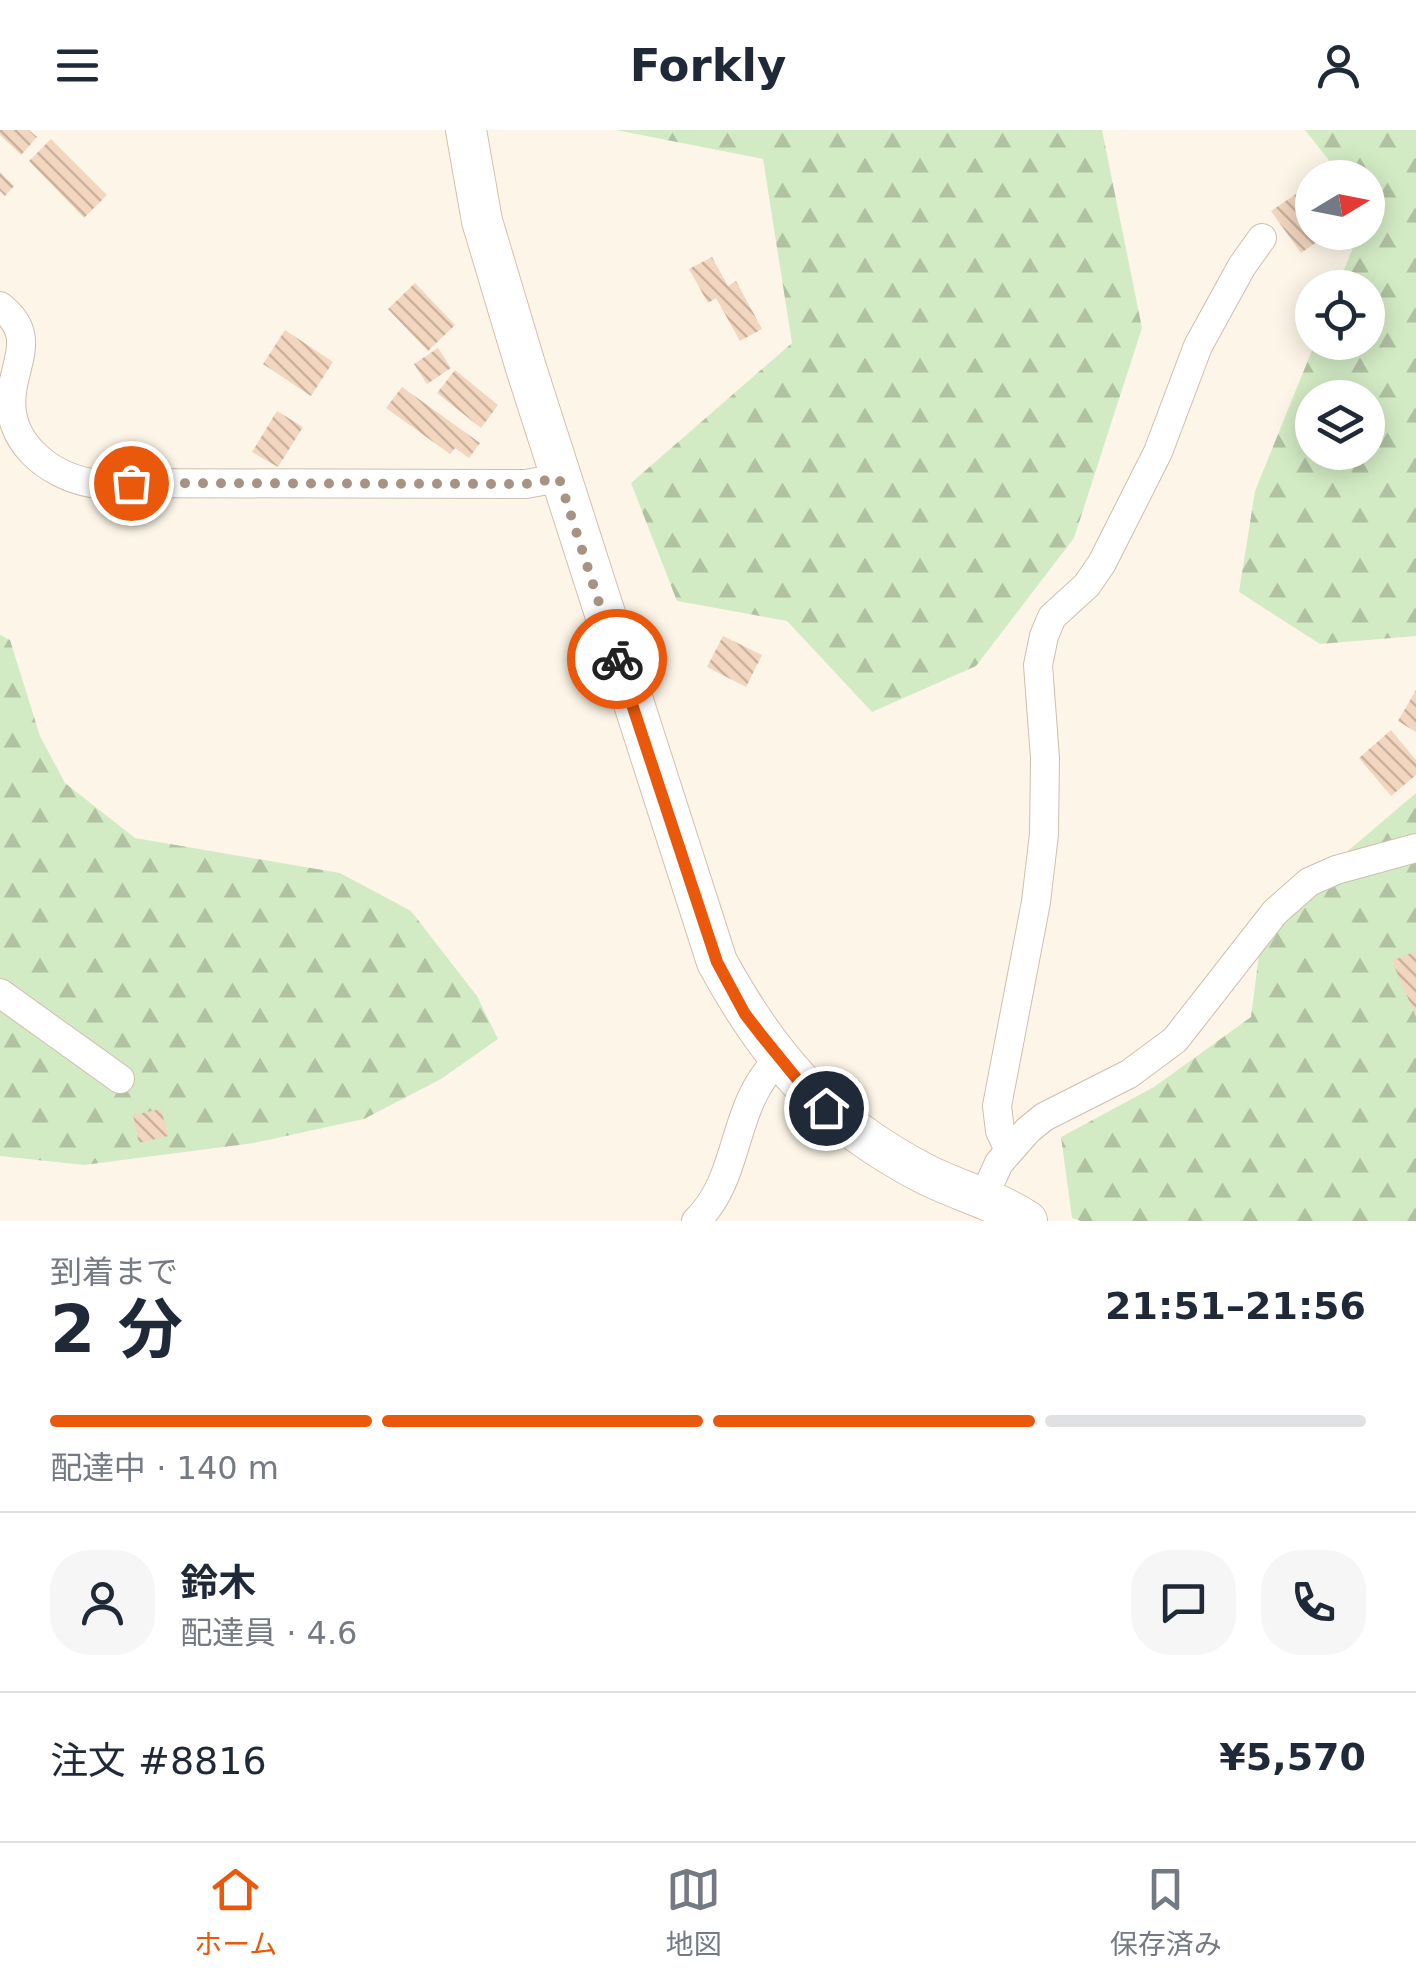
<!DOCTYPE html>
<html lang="ja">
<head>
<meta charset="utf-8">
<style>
  :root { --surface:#fff; --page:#f6f6f7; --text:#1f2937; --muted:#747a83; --line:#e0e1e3; --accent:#ea580c }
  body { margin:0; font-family:"DejaVu Sans","Noto Sans JP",sans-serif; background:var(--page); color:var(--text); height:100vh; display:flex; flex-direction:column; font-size:38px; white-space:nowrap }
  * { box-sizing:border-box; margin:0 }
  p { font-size:32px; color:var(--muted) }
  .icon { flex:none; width:55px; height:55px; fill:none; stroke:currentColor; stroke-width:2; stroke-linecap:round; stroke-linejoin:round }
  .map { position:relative; height:1091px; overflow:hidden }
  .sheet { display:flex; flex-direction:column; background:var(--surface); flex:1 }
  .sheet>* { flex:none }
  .needle { width:65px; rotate:80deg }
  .fabs { position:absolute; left:1295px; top:30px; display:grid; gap:20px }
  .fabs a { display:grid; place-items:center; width:90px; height:90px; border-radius:50%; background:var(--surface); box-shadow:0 5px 25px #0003; font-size:50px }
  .pin { position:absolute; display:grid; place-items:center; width:85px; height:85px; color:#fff; margin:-42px; border:5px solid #fff; border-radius:50%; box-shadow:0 2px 10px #0007 }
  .courier { position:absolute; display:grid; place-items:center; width:100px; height:100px; margin:-50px; border:8px solid #ea580c; border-radius:50%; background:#fff; color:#222; box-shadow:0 2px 12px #0007 }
  .overview em { font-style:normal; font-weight:700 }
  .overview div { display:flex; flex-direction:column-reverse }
  .overview { display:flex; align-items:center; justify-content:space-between; height:170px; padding:0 50px }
  h1 { font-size:65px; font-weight:700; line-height:75px }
  .bar { display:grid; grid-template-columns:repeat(4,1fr); gap:15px 10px; align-content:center; height:120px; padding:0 50px }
  .bar i { height:12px; border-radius:8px; background:var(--line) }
  .bar .on { background:var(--accent) }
  .bar p { grid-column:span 4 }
  .line { display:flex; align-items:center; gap:25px; padding:0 50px; border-top:2px solid var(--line) }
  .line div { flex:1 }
  .round { display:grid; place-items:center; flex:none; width:105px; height:105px; border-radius:40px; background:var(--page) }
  header { display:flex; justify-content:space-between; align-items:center; height:130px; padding:0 50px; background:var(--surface); font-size:45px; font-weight:700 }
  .dock { display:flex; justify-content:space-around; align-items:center; height:140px; border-top:2px solid var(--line); background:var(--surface); font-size:28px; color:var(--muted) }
  .dock a { display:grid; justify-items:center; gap:5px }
  .dock .on { color:var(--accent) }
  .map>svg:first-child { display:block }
  .forest { fill:url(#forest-firs); fill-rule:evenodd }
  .building { fill:url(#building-back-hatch) }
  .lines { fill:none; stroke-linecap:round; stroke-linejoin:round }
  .street-casing { stroke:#cfbead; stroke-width:30 }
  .secondary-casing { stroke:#d4c0ad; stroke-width:42 }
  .street { stroke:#fff; stroke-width:28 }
  .secondary { stroke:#fff; stroke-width:40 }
  .done { stroke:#a69382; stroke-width:10; stroke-dasharray:0 18 }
  .route { stroke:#ea580c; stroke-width:12 }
</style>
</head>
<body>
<header><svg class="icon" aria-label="menu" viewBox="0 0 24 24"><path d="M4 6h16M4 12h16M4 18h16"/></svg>Forkly<svg class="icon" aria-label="person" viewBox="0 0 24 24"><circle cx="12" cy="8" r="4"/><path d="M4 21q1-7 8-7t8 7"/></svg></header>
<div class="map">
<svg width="1416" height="1091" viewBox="0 0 1416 1091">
  <defs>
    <pattern id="forest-firs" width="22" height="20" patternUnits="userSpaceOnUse" patternTransform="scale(2.5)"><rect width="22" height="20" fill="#d3ebc5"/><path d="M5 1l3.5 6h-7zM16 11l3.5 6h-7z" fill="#b0c2a2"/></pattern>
    <pattern id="building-back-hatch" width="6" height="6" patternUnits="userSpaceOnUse" patternTransform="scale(2.5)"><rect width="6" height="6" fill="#f2d6bf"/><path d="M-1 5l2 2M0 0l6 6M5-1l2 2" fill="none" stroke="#c9b19d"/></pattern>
  </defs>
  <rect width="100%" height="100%" fill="#fdf6e8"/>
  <g class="forest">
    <path d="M616,0H1102L1142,198L1074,408L976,536L872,582L787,491L677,471L631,353L792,213L763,29Z"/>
    <path d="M1305,0H1416V506L1320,514L1239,462L1255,361L1315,213L1368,212V158L1337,157L1359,103L1368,102V48L1342,47ZM1312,268H1368V322H1312Z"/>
    <path d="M0,505L10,510L40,606L65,653L135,708L340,743L411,781L477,866L498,909L441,949L364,989L254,1013L84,1035L0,1026Z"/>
    <path d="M1416,663V1091H1081L1072,1088L1061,1007L1154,957L1251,887L1263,793Z"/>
  </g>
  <g class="building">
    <path d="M0,0H29L37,7L21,25L0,5Z"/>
    <path d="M51,9L107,65L84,88L29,31Z"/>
    <path d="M0,42L14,56L5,66L0,61Z"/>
    <path d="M1302,60L1312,75V102H1331L1301,123L1271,81Z"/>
    <path d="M712,127L728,156L736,151L762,199L740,211L716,168L708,173L689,139Z"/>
    <path d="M415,153L455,195L428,221L388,179Z"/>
    <path d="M285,200L333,232L311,266L263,234Z"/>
    <path d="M438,218L451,238L427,254L414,234Z"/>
    <path d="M455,240L498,275L481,298L437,263Z"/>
    <path d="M402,257L480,313L469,328L455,318L450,324L386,278Z"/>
    <path d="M277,281L303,297L278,337L252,322Z"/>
    <path d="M723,506L762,525L746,557L707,537Z"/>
    <path d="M1416,560V602L1398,591Z"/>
    <path d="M1391,600L1416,630V645L1391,666L1359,628Z"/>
    <path d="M1416,821V887L1392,831Z"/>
    <path d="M161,979L168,1006L139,1013L133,985Z"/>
  </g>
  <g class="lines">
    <g class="street-casing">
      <g id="street">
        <path d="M0,176C36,204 16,229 12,262C5,311 48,345 91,353L526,354L559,348"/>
        <path d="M0,863L120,949"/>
        <path d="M1009,1020L1000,1001L997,976L1036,772L1044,704L1045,628L1038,535L1044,506L1052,487L1087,455L1102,433L1158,322L1198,216L1242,136L1262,108"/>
        <path d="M984,1066L999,1033L1028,1000L1044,987L1129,944L1175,910L1275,782L1309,752L1336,740L1416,718"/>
        <path d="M696,1091C742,1047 730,975 779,929"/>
      </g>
    </g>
    <g class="secondary-casing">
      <path id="secondary" d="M466,0L482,91L526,238L717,832C770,929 824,991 923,1043C958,1061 994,1069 1027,1091"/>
    </g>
    <use href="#street" class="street"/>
    <use href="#secondary" class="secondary"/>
  </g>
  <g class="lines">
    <path class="done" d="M131,353L526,354L559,348L617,529"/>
    <path class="route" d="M617,529L717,832L745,884L762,906L806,960L826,978"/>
  </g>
</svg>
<div class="fabs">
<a><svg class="needle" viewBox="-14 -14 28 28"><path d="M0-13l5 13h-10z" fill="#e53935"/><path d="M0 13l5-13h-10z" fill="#747a83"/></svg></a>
<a><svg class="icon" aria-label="locate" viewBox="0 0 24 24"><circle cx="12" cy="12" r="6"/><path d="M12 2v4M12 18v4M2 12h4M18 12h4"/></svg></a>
<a><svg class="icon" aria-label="layers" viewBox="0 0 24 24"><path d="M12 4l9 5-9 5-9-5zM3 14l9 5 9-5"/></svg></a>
</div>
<div class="pin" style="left:131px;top:353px;background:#ea580c"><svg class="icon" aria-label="bag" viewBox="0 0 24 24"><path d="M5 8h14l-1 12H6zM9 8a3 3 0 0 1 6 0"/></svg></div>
<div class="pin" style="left:826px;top:978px;background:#1f2937"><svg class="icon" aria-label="home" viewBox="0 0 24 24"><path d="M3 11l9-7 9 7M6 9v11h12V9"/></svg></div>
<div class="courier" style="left:617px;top:529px"><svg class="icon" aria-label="bike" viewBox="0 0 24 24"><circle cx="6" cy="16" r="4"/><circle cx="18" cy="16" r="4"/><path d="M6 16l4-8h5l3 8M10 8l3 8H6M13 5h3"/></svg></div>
</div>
<section class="sheet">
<div class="overview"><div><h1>2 分</h1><p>到着まで</p></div><em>21:51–21:56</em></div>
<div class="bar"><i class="on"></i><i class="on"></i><i class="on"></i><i></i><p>配達中 · 140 m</p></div>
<div class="line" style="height:180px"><a class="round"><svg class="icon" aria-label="person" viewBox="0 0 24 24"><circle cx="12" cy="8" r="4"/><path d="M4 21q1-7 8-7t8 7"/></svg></a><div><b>鈴木</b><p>配達員 · 4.6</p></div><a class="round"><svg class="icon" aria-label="chat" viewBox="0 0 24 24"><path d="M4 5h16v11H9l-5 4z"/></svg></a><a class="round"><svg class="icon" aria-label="phone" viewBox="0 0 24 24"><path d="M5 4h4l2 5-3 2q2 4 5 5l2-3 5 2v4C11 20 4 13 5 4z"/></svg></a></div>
<div class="line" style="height:130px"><div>注文 #8816</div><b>¥5,570</b></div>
</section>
<nav class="dock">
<a class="on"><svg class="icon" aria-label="home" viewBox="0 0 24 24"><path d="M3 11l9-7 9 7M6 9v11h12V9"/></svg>ホーム</a>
<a><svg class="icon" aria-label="map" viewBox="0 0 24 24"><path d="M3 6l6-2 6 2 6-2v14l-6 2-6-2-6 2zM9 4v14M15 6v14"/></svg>地図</a>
<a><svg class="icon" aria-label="saved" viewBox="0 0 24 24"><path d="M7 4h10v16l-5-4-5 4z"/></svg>保存済み</a>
</nav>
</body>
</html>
